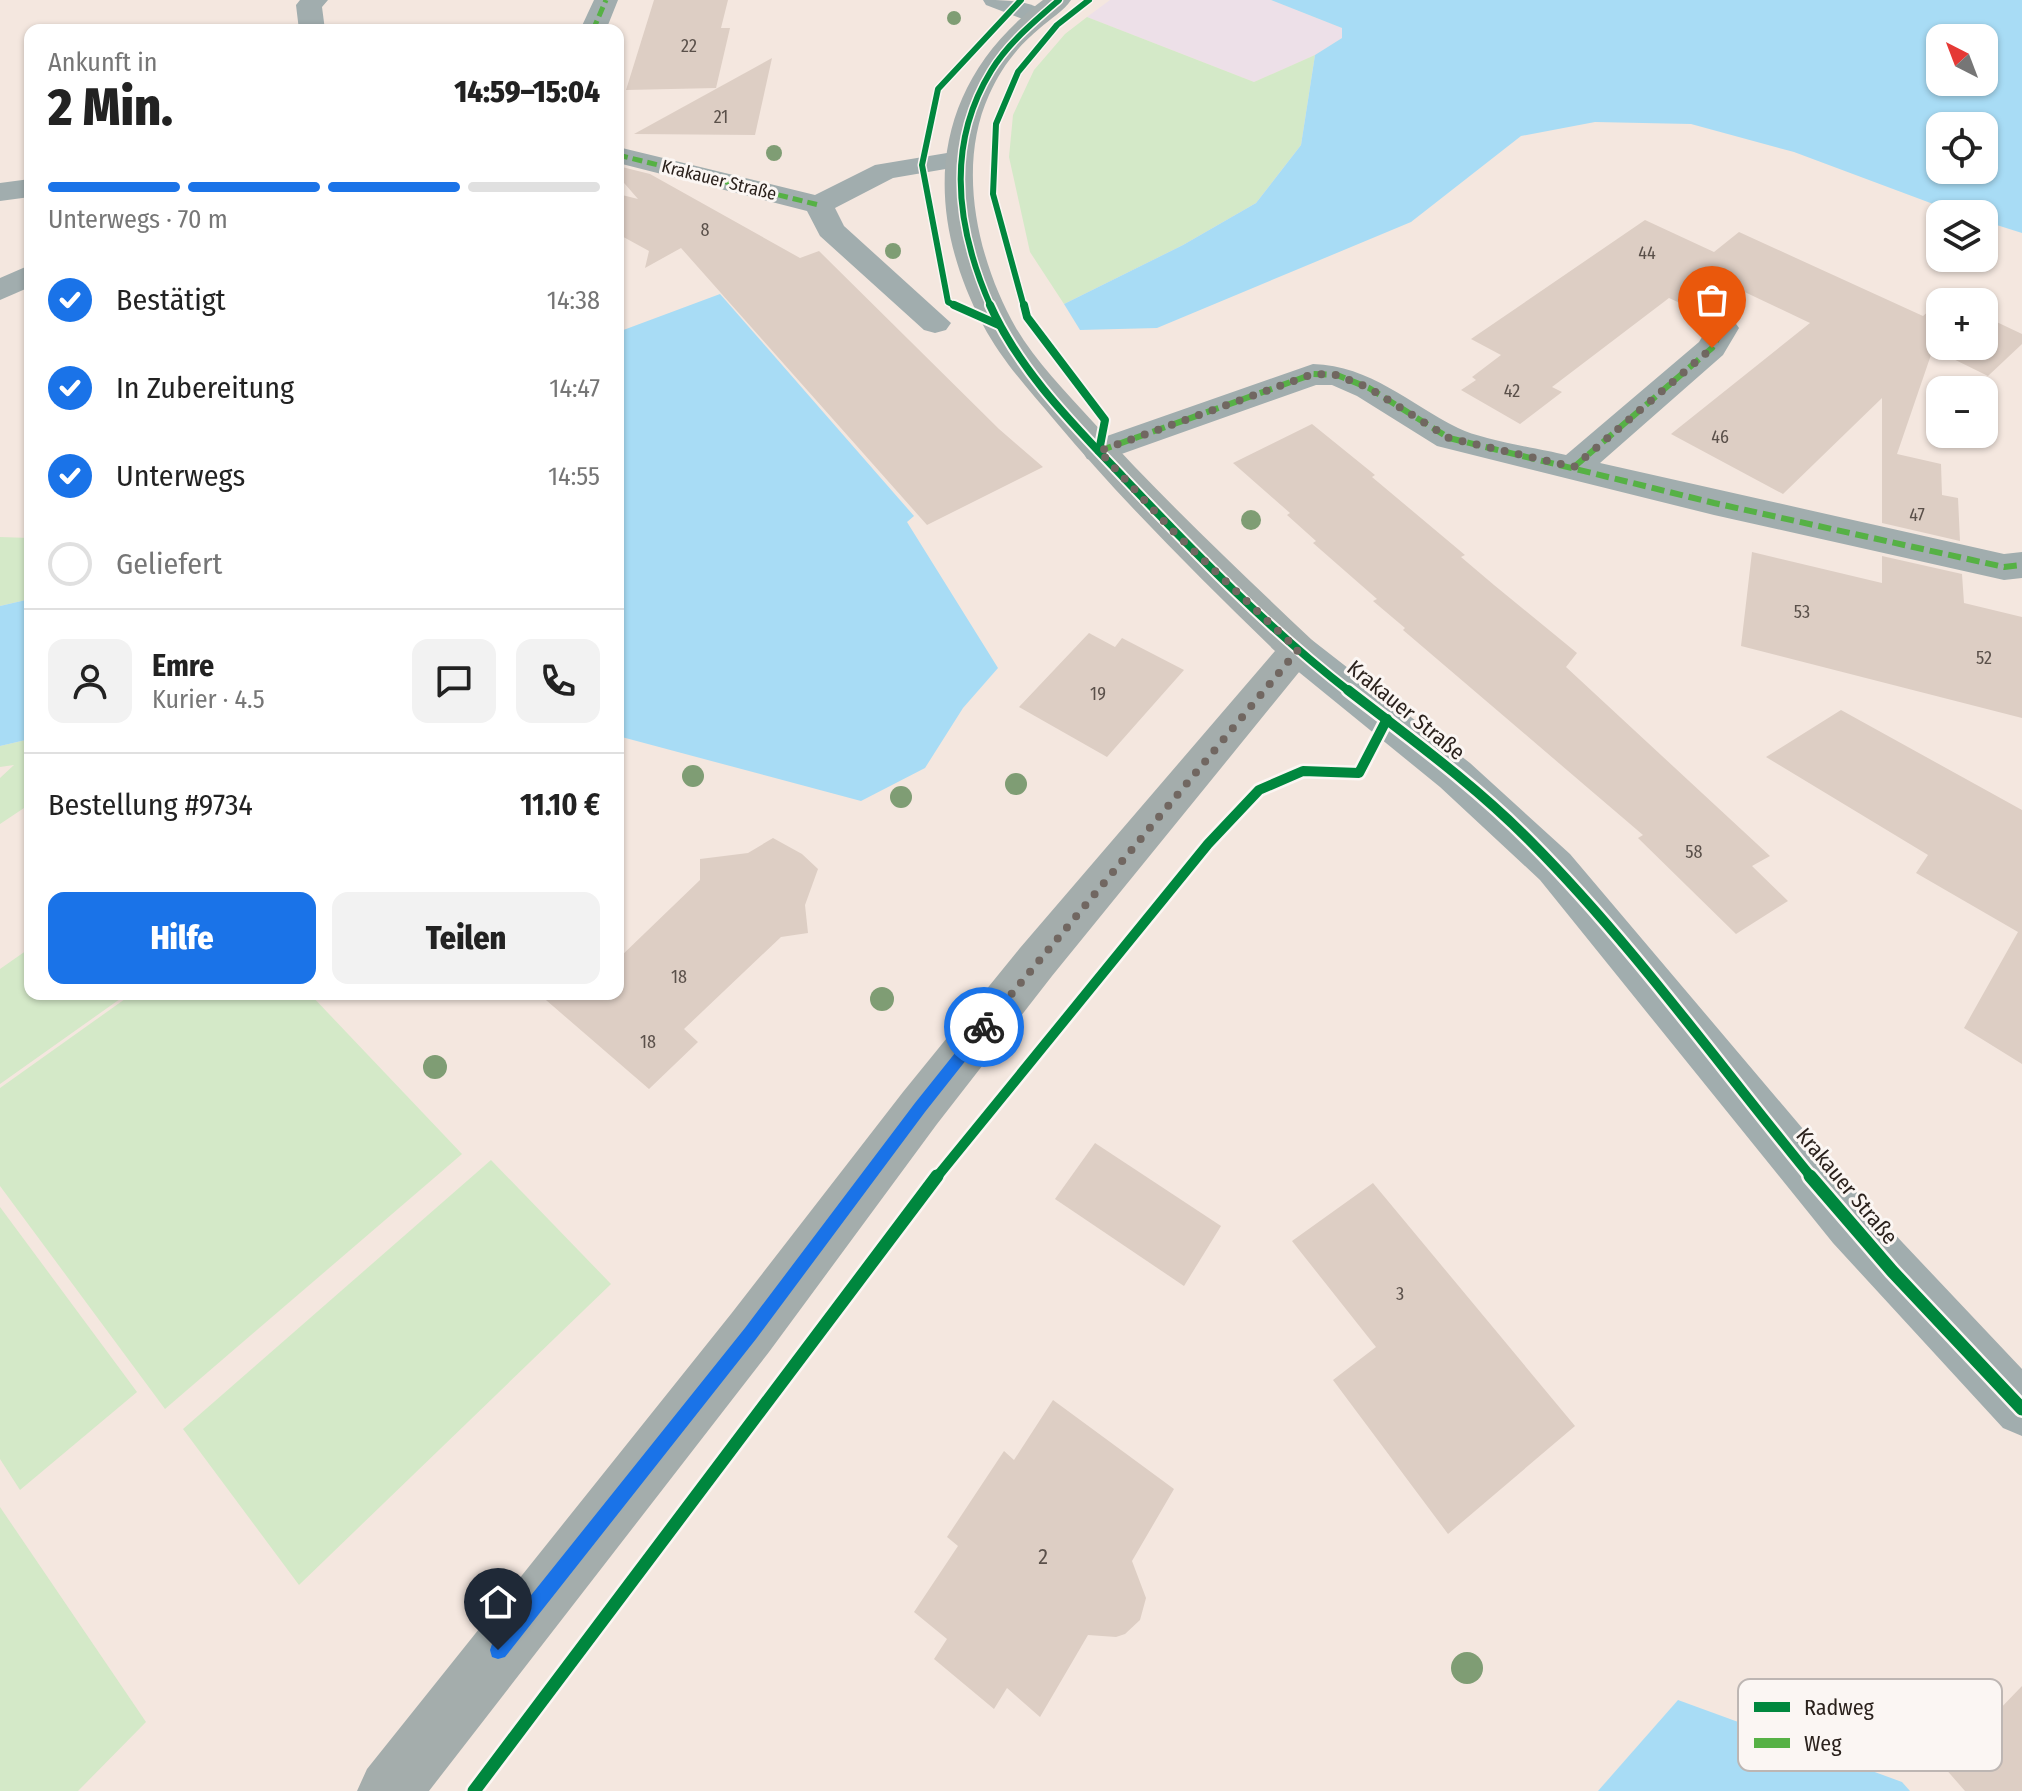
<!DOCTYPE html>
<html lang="de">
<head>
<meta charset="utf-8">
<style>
  :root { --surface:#fff; --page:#f2f2f2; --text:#222; --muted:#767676; --line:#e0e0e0; --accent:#1a73e8 }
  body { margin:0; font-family:"Fira Sans Condensed",sans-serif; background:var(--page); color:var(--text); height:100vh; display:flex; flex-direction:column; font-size:30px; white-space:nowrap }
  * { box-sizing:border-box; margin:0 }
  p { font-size:26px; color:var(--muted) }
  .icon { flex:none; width:44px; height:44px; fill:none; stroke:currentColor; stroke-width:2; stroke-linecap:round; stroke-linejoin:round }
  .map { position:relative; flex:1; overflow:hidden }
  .drawer { position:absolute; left:24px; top:24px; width:600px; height:976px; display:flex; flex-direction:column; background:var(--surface); border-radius:16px; box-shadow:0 2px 6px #0004 }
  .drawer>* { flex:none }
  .needle { width:52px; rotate:318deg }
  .tools { position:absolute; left:1926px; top:24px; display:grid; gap:16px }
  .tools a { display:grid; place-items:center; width:72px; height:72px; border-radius:16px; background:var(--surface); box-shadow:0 2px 6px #0004; font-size:40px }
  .pin { position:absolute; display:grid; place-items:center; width:68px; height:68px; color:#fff; margin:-82px -34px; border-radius:50% 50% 50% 0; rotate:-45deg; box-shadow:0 0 8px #0007 }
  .pin .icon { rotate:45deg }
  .courier { position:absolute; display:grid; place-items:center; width:80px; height:80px; margin:-40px; border:6px solid #1a73e8; border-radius:50%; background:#fff; color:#222; box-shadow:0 2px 10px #0007 }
  .headline em { font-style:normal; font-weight:800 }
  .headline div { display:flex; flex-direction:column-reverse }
  .headline { display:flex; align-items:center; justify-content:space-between; height:136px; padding:0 24px }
  h1 { font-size:52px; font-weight:800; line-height:60px }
  .bar { display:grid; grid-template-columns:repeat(4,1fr); gap:12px 8px; align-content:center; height:96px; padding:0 24px }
  .bar i { height:10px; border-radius:6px; background:var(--line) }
  .bar .selected { background:var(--accent) }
  .bar p { grid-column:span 4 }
  .line { display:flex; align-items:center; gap:20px; padding:0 24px; border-top:2px solid var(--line) }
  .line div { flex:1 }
  .round { display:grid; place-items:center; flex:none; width:84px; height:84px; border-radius:16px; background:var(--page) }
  ol { padding:0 24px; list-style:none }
  li { display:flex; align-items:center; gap:24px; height:88px }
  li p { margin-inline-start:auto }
  li .icon { padding:8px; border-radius:50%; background:var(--accent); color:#fff; stroke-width:4 }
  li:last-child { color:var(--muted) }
  li i { width:44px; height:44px; border:4px solid var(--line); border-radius:50% }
  .primary-button { display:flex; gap:16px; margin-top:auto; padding:16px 24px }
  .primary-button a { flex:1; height:92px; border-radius:16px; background:var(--accent); color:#fff; font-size:32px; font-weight:800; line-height:92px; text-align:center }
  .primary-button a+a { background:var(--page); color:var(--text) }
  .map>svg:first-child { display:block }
  .industrial { fill:#ede0e8 }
  .green { fill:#d4e9c8 }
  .water { fill:#a8dcf5; fill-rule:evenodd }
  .building { fill:#ddcec4 }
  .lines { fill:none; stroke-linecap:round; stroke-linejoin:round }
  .minor { fill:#a1adae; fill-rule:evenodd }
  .major { fill:#a4adac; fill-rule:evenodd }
  .quiet-far1 { stroke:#56b145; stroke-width:5; stroke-dasharray:10 5; stroke-linecap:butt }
  .quiet { stroke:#56b145; stroke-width:6; stroke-dasharray:13 6; stroke-linecap:butt }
  .cycleway-far3-casing { stroke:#fbf6f3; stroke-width:9 }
  .cycleway-far2-casing { stroke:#fbf6f3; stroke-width:12 }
  .cycleway-far1-casing { stroke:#fbf6f3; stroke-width:15 }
  .cycleway-casing { stroke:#fbf6f3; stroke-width:18 }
  .cycleway-far3 { stroke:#00873e; stroke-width:6 }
  .cycleway-far2 { stroke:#00873e; stroke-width:8 }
  .cycleway-far1 { stroke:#00873e; stroke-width:10 }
  .cycleway { stroke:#00873e; stroke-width:13 }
  .tree { fill:#7f9d74 }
  .route { fill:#1a73e8 }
  .done { stroke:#716761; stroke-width:8; stroke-dasharray:0 14.4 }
  .labels { text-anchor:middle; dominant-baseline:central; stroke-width:6; stroke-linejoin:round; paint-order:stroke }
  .number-label { font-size:18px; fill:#5a504a }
  .far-street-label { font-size:18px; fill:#2b221d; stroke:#fbf6f3 }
  .street-label { font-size:22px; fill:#2b221d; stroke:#fbf6f3 }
  .near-number-label { font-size:22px; fill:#5a504a }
  .key { fill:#fbf6f3; stroke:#bdb6b3; stroke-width:2 }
  .key-label { font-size:22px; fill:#2b221d }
</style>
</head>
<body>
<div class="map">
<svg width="2022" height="1791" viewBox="0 0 2022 1791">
  <rect width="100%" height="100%" fill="#f4e7df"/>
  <path class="industrial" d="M1110,0H1271L1342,28V38L1315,55L1254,82L1087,17Z"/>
  <g class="green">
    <path d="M1087,17L1254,82L1315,55L1301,145L1256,203L1183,245L1064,304L1030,252L1009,157L1013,115L1034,70L1065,34Z"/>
    <path d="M0,537L30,538V599L0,606Z"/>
    <path d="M30,739V804L0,824V778L14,765L0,767V746Z"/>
    <path d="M30,948V994H127L0,1084V969Z"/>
    <path d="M132,994H310L462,1154L165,1409L0,1186V1088Z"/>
    <path d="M491,1160L611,1284L299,1585L183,1429Z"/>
    <path d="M0,1207L137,1392L20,1490L0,1459Z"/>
    <path d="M0,1507L146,1722L78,1791H0Z"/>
  </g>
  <g class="water">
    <path d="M1271,0H2022V233L1984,221V214H1960L1794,152L1691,124L1595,122L1521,136L1411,222L1157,328L1080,330L1064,304L1183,245L1256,203L1301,145L1315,55L1342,38V28ZM1940,38H1984V82H1940ZM1940,126H1984V170H1940Z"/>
    <path d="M720,294L914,516L907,522L998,668L963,708L925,768L861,801L618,736V332Z"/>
    <path d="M30,599V739L0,746V606Z"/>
    <path d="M1678,1700L1902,1782L1910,1791H1598Z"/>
  </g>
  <g class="building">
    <path d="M654,0H728L721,28H730L716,88L626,90Z"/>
    <path d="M772,58L755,135L634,134Z"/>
    <path d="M618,166L650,174L800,258L819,251L999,429L1043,467L927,525L681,248L645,268L649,251L618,234V194L638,199L618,176Z"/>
    <path d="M1645,220L1714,252L1739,232L1923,316L1944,298L1953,302H1940V346H1984V316L2022,334V344L1988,376L1933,349L1897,454L1941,464L1942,495L1958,498L1960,541L1882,523V398L1783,494L1671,434L1810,323L1713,277L1680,303L1669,298L1552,387L1562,392L1520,424L1461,390L1476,380L1472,377L1501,355L1471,339Z"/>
    <path d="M1312,424L1375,475L1372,477L1465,555L1461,557L1494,585L1577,653L1566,667L1770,856L1752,866L1788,901L1736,934L1638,838L1643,835L1403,630L1405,628L1373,601L1377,599L1313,543L1316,541L1287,515L1290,513L1233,463Z"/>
    <path d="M1752,552L1882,583V556L1962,574L1964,603L2022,617V718L1741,646Z"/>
    <path d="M1089,633L1115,647L1122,638L1184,670L1107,757L1019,707Z"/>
    <path d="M1841,710L2022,810V1064L1964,1028L2018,932L1916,873L1928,855L1766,757Z"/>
    <path d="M773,838L802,854L818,869L805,905L808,933L781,937L684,1029L698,1042L649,1089L539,994H618V959L700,880V859L748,853Z"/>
    <path d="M1095,1143L1221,1226L1184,1286L1055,1199Z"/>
    <path d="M1373,1183L1575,1426L1448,1534L1333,1380L1376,1347L1292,1241Z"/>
    <path d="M1053,1400L1174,1489L1132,1561L1146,1598L1140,1620L1125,1634L1116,1637L1088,1635L1040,1717L1007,1688L994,1709L934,1659L947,1639L914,1612L958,1546L947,1537L1004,1451L1014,1460Z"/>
    <path d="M2022,1686V1791H1965L1944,1767Z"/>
  </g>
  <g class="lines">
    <g class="minor">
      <path d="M300,0H328L322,7L325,30H299L296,5Z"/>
      <path d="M594,0H618L606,30H580Z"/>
      <path d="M983,0C1004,0 1035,0 1050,16L1046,21H1028L986,5Z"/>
      <path d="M618,147L815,195L875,165L959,151L969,153L973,159L969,165L893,178L835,208L844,226L951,323L946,330L935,333L924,330L820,236L807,211L618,163Z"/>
      <path d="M30,179V197L0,201V183Z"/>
      <path d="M30,265V287L0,300V278Z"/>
      <path d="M1723,318L1734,321L1739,328L1723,355L1600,463L2004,554L2022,552V578L2004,580L1714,515L1437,446L1357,396L1332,385H1316L1099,462L1087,459L1082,451L1087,443L1313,364C1371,366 1408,403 1458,428C1482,440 1537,448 1566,455L1699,342L1712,321Z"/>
      <path d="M1298,636L1312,640L1470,763L1570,854L1869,1207L2022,1369V1436L2003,1428L1833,1243L1540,880L1440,787L1284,660L1279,650L1284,640Z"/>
    </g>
    <path class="major" d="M1043,0H1071C1064,11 1050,19 1040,28C1017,47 1001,68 989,95C956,168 978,261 1016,328C1036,362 1066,392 1093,422C1162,498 1237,569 1312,640L1317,650L1052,976L937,1124L769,1352L429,1791H357L367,1769L731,1314L903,1092L1020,948L1275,651C1199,577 1124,503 1056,422C1030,391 1002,361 983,325C920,205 931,84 1043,0Z"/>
    <g class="quiet-far1">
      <path d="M593,30L606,0"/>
      <path d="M618,155L819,205"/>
    </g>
    <g class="quiet">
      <path d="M1099,451L1313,374L1337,375L1369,388L1449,438L1714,503L2004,567L2022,565"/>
      <path d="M1574,467L1712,348L1723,328"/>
    </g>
    <g class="cycleway-far3-casing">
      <g id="cycleway-far3">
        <path d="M958,307L948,302L922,165L938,89L1021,0"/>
        <path d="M991,307C957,230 945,146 991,71C1008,43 1034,22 1059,0"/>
        <path d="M1024,307L993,194L996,124L1018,72L1057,25L1089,0"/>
      </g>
    </g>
    <g class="cycleway-far2-casing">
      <g id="cycleway-far2">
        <path d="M954,305L999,325"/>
        <path d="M990,305C1020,372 1074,425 1124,478C1196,554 1267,628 1350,692"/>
        <path d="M1024,305L1027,317L1105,420L1099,451"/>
      </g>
    </g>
    <g class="cycleway-far1-casing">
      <g id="cycleway-far1">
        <path d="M1348,690C1410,738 1475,785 1531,842C1633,945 1719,1065 1812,1178"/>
        <path d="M936,1178L1208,844L1259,790L1303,771L1359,773L1387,719"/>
      </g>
    </g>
    <g class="cycleway-casing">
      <g id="cycleway">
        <path d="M1810,1176L1892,1271L2022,1409"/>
        <path d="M474,1791L937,1176"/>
      </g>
    </g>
    <use href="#cycleway-far3" class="cycleway-far3"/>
    <use href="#cycleway-far2" class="cycleway-far2"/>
    <use href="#cycleway-far1" class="cycleway-far1"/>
    <use href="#cycleway" class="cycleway"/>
  </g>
  <g class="tree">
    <circle cx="954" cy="18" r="7"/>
    <circle cx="774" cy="153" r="8"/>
    <circle cx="893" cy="251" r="8"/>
    <circle cx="1251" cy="520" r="10"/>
    <circle cx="693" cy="776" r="11"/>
    <circle cx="1016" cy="784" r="11"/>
    <circle cx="901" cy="797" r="11"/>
    <circle cx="882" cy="999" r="12"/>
    <circle cx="435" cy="1067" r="12"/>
    <circle cx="1467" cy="1668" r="16"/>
  </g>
  <path class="route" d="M984,1021L991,1027L989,1031L925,1112L756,1339L505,1657L498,1659L492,1657L490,1650L492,1644L745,1328L915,1103L979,1023Z"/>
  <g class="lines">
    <path class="done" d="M984,1027L1298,650L1173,531L1099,451L1313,374L1337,375L1369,388L1449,438L1574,467L1712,348"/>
  </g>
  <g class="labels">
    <g class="number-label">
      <text x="689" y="46">22</text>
      <text x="721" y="117">21</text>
      <text x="705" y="230">8</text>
      <text x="1647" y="253">44</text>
      <text x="1512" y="391">42</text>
      <text x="1720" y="437">46</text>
      <text x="1917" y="515">47</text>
      <text x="1802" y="612">53</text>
      <text x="1984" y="658">52</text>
      <text x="1098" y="694">19</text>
      <text x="1694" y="852">58</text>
      <text x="679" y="977">18</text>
      <text x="648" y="1042">18</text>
      <text x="1400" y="1294">3</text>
    </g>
    <g class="far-street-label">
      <text transform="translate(719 180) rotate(14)">Krakauer Straße</text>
    </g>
    <g class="street-label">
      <text transform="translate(1406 710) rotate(39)">Krakauer Straße</text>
      <text transform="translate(1847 1186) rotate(50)">Krakauer Straße</text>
    </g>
    <g class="near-number-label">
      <text x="1043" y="1556">2</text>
    </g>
  </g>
  <rect x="1738" y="1679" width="264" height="92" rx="12" class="key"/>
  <rect x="1754" y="1702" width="36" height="10" fill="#00873e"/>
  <rect x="1754" y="1738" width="36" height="10" fill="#56b145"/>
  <g class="key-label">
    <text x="1804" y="1715">Radweg</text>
    <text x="1804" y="1751">Weg</text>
  </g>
</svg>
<div class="tools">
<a><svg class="needle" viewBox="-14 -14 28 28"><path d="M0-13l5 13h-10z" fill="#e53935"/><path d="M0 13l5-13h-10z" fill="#767676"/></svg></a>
<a><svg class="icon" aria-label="locate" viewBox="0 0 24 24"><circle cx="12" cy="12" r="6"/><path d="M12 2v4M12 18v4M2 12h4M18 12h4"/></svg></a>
<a><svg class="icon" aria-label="layers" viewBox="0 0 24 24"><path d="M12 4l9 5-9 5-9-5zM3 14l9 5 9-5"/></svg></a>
<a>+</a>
<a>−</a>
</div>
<div class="pin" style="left:1712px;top:348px;background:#ea580c"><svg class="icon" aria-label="bag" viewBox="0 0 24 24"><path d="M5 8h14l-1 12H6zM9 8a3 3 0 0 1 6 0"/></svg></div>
<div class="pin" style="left:498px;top:1650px;background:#1f2937"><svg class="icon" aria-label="home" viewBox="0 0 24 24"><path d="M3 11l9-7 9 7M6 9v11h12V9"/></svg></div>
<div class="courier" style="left:984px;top:1027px"><svg class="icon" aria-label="bike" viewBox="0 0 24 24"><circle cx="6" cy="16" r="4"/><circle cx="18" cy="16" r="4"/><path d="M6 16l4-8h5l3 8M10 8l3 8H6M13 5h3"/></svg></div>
<section class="drawer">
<div class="headline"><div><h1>2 Min.</h1><p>Ankunft in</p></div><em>14:59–15:04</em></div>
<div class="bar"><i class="selected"></i><i class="selected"></i><i class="selected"></i><i></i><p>Unterwegs · 70 m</p></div>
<ol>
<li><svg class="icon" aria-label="check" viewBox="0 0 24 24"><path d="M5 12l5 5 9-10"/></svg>Bestätigt<p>14:38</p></li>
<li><svg class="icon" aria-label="check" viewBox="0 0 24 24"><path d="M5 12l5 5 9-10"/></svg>In Zubereitung<p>14:47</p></li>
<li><svg class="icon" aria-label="check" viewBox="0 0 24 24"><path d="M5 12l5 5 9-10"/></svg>Unterwegs<p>14:55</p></li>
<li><i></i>Geliefert</li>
</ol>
<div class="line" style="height:144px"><a class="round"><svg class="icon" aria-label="person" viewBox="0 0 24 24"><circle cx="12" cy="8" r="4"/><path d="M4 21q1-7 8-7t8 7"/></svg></a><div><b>Emre</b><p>Kurier · 4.5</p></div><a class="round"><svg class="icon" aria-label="chat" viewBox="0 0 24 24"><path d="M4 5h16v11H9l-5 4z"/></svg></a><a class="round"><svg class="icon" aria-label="phone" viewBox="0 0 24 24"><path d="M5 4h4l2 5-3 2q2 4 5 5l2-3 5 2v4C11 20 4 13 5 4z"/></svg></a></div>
<div class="line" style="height:104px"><div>Bestellung #9734</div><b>11.10 €</b></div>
<div class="primary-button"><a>Hilfe</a><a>Teilen</a></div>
</section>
</div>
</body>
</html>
